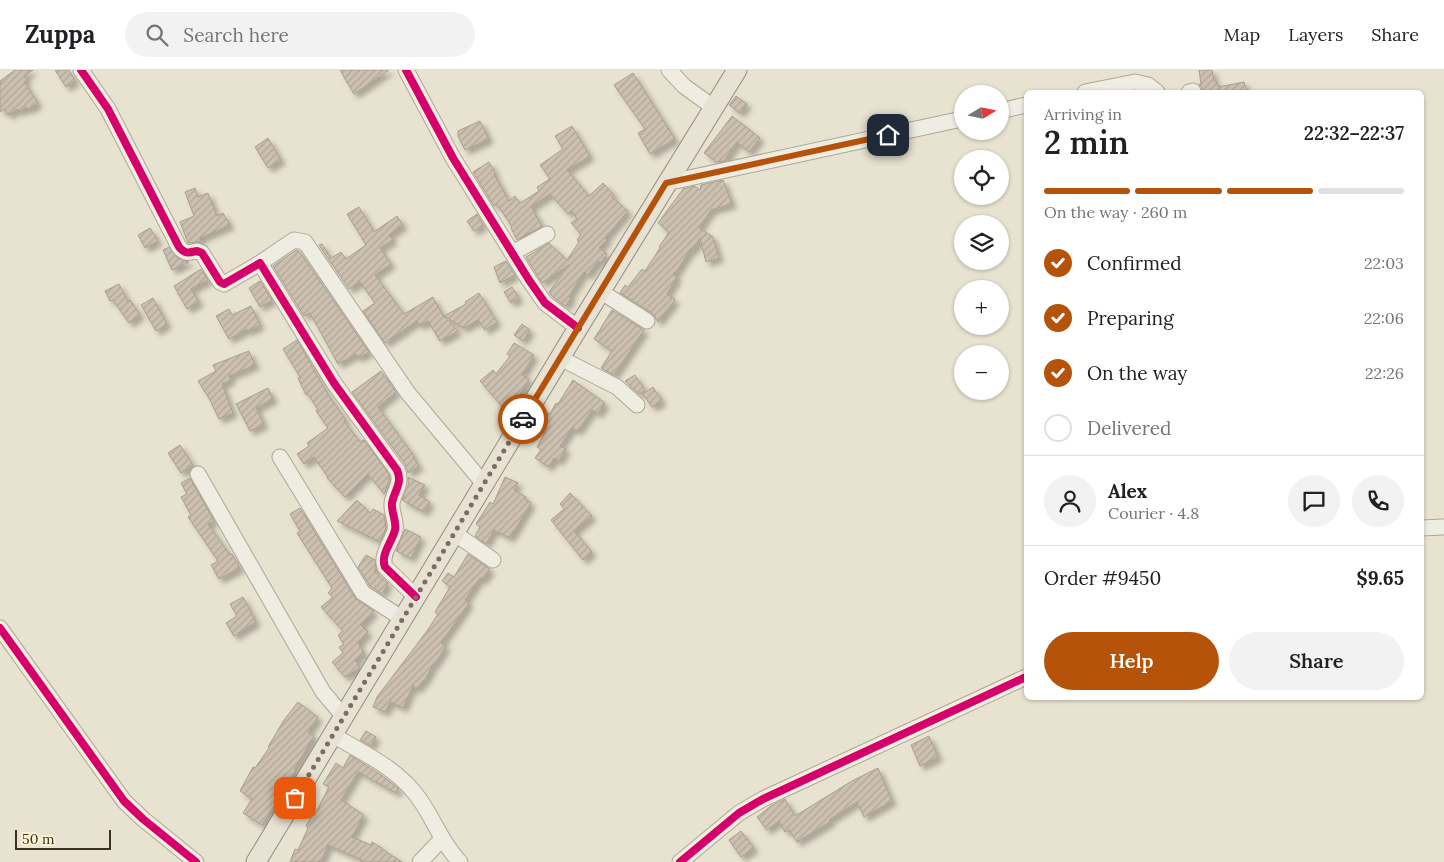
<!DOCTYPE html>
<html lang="en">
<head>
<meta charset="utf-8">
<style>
  :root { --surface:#fff; --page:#f2f2f2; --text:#202124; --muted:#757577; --line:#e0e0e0; --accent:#b45309 }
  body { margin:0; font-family:Lora,serif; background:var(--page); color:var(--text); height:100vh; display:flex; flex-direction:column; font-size:19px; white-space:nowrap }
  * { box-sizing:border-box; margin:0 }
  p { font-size:16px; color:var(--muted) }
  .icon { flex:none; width:28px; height:28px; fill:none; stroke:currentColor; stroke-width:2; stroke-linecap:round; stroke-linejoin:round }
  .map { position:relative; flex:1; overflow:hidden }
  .details { position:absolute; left:1024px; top:20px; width:400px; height:610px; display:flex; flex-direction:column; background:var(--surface); border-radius:8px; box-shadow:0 1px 4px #0004 }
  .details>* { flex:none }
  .needle { width:32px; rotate:80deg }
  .controls { position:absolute; left:954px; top:15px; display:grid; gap:10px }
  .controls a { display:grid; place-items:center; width:55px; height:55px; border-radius:50%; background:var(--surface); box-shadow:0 1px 4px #0004; font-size:25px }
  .scale { position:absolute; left:15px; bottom:12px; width:96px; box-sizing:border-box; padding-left:5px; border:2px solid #3e301e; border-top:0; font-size:14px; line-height:18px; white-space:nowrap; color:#3e301e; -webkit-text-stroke:4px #f8f1d6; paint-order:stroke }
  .pin { position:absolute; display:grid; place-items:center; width:42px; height:42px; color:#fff; margin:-21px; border-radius:10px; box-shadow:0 2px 8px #0006 }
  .courier { position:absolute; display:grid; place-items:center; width:50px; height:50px; margin:-25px; border:4px solid #b45309; border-radius:50%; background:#fff; color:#222; box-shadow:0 1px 6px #0007 }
  .head em { font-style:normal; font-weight:600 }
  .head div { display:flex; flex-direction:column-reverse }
  .head { display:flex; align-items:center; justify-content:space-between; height:85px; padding:0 20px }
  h1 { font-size:32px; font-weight:600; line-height:38px }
  .bar { display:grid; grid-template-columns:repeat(4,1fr); gap:8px 5px; align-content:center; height:60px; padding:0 20px }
  .bar i { height:6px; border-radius:4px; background:var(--line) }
  .bar .selected { background:var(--accent) }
  .bar p { grid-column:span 4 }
  .line { display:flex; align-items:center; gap:12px; padding:0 20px; border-top:1px solid var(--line) }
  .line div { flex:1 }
  .round { display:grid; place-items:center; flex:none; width:52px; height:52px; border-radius:26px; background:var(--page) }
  ol { padding:0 20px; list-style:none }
  li { display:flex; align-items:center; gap:15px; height:55px }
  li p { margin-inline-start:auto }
  li .icon { padding:5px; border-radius:50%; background:var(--accent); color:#fff; stroke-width:4 }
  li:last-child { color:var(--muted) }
  li i { width:28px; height:28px; border:2px solid var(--line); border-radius:50% }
  .action { display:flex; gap:10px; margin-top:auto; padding:10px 20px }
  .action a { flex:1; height:58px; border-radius:30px; background:var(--accent); color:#fff; font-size:20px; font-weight:600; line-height:58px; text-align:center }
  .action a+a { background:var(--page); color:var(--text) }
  header { display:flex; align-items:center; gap:30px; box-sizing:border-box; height:70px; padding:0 25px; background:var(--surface); border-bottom:1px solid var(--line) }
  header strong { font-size:24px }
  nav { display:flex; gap:28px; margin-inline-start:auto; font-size:18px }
  .search { width:350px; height:45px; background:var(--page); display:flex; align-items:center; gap:12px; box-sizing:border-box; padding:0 18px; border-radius:28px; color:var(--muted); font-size:19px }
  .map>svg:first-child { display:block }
  .building { fill:url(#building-hatch); stroke:#a99e8e; filter:url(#shadow) }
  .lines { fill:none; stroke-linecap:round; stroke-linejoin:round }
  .minor-casing { stroke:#ada798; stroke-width:17 }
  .major-casing { stroke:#938c7f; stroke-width:21 }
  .minor { stroke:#efece2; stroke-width:15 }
  .major { stroke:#e7e2d3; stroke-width:19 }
  .cycleway-casing { stroke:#f8f1d6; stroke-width:11 }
  .cycleway { stroke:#d6006c; stroke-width:8 }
  .done { stroke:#7a6e5c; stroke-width:5; stroke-dasharray:0 9 }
  .route { stroke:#b45309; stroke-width:6 }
</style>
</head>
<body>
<header>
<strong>Zuppa</strong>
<div class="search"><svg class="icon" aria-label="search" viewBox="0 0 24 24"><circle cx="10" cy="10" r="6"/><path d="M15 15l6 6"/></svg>Search here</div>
<nav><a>Map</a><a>Layers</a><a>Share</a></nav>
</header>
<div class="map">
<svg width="1444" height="792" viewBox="0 0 1444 792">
  <defs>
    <pattern id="building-hatch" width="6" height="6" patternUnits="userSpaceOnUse" patternTransform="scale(1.25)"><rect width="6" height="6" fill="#ccc0b0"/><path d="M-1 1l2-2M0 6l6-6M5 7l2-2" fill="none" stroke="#b0a597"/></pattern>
    <filter id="shadow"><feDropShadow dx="4.5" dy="4.5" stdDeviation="2.5" flood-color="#0004"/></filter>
  </defs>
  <rect width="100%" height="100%" fill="#e8e2d0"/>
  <g class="building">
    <path d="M15,0H33L24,6L27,10L24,12L38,33L28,40L26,37L20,42L18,39L8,45L4,39L0,42V11Z"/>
    <path d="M55,0H69L75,11L66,17Z"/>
    <path d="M340,0H389L354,24Z"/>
    <path d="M1199,0H1212L1214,11H1216L1218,17L1244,12L1247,22H1202V18L1199,14H1201Z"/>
    <path d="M633,3L675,69L650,84L638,63L645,59L614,15Z"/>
    <path d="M736,26L747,34L740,43L729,35Z"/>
    <path d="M732,46L760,68L749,82L737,72L724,91L717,92L704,83Z"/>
    <path d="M480,51L489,69L465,80L458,66V61Z"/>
    <path d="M572,56L590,86L567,100L589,126L603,113L614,125L612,127L628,141L605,168L607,170L599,178L607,184L600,193L598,191L588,205L584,202L569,226L571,228L565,236L552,226L549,222L569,195L542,213L526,187L549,173L567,190L579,172L577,170L581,164L571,153L577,149L572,141L568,144L550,124L531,137L542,156L517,170L511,158L512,157L497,134L494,136L473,102L489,92L495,102L494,104L509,131L515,126L520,133L539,121L537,117L550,109L540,95L563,79L555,66Z"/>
    <path d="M268,68L281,90L268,98L255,77Z"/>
    <path d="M723,110L732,134L711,140L699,158L713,167L719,188L706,192L700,168L693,180L691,179L674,205L677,207L667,224L675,230L658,252L652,243L620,223L625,215L628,217L642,199L645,201L660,178L659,177L669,162L658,153L683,119L695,116L700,120L701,115Z"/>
    <path d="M195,118L198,127L208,123L217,146L223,143L230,155L200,168L201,171L197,172L188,173L180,152L194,146L185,122Z"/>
    <path d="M359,137L374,162L397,146L403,155L389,165L393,170L380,178L391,194L375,205L404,244L433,227L442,244L458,261L440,271L428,251L420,256L417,251L385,273L363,241L375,233L360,212L349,219L319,175L322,174L331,188L341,182L346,189L366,175L347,144Z"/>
    <path d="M477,144L483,155L474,161L467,151Z"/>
    <path d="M150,158L158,171L145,178L138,165Z"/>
    <path d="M169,177L177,188L189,192L172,200L163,180Z"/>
    <path d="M296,180L299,181L369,282L358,288L356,284L338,294L310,243L304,246L273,196Z"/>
    <path d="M506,191L515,205L500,213L494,197Z"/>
    <path d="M201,199L208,210L191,219L199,232L187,239L174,216Z"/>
    <path d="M260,211L272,230L260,237L249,218Z"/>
    <path d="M119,214L128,232L130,230L140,245L129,253L113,230L110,231L105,221Z"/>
    <path d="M512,217L519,228L511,233L504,222Z"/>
    <path d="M479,223L497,252L485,260L478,250L464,258L444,246L466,234L465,232Z"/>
    <path d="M153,228L167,254L156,261L141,235Z"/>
    <path d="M251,236L260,255L248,261L247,259L229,269L216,246L229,239L232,245Z"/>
    <path d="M612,240L644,260L614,305L601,298L612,281L594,269Z"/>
    <path d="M522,254L530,260L523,271L514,265Z"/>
    <path d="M297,270L329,326L346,350L344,351L360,372L364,370L389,404V411L384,424L368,404L345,427L327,408L328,407L314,387L304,394L297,384L309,376L307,373L328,358L316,341L318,340L308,324L306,325L298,308L300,307L283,279Z"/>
    <path d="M514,273L534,285L522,305L529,309L519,326L504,339L480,311L493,300L496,304L510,286L507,284Z"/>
    <path d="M249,281L255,295L229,306L231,310L222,314L233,343L219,349L209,328L198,311L216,301L213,295Z"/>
    <path d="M381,301L396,322L378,337L414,386L413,387L419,396L408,403L405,394L352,322Z"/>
    <path d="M635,305L645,320L639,324L625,311Z"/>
    <path d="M573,310L605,333L598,344L592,340L578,361L572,358L560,376L566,379L559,391L554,388L549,397L535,388L541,380L537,377L545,363L537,358L547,342L550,344L556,333L558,334Z"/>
    <path d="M653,317L662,331L652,337L643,324Z"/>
    <path d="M268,318L273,329L256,338L264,354L250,361L236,334Z"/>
    <path d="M180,375L193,395L181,403L168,383Z"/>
    <path d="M408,407L425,415L419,425L430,432L424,442L402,430L408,415Z"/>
    <path d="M505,407L518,413L514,420L526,427L525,429L531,433L510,468L494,460L486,474L475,466L480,457L476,454L490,432L493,434Z"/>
    <path d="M190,408L214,451L208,454L230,485L232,484L240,498L219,509L211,495L218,491L188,447L191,445L181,427L187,424L181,413Z"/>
    <path d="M570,423L592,446L574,461L592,482L583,490L551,450L564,439L560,434Z"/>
    <path d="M357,430L370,443L373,439L384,445L386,458L380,472L337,451Z"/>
    <path d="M300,438L355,528L374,541L361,555L368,562L358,573L364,583L355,590L360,598L345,607L332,592L343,583L339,577L344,575L338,565L343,561L321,537L333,527L328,523L332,518L297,463L300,461L290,444Z"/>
    <path d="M405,459L421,467L411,488L396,481Z"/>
    <path d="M468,484L490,499L483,510L480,508L465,530L469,533L441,573L446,576L435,594L434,593L426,608L417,619L413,616L403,638L390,632L385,642L373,637L377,627L427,561L438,544L435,542L450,517L442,511L448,503L454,507Z"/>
    <path d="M366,485L375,490L376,499L374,501L388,513L382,524L370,516L358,497Z"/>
    <path d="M243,527L256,552L234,566L226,553L237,546L230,534Z"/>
    <path d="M298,632L318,647L308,662L314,666L294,700L296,701L277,729L278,730L262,755L243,743L252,729L240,721L253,697L255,698L269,678L268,677L284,650Z"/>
    <path d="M366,661L376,667L371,676L360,670Z"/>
    <path d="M929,666L938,687L920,696L911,675Z"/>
    <path d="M350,685L381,705L399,719L396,723L358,702L341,730L364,745L352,767L371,775L372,772L382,778V779L402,792H361L362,790L328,775L321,792H290L295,779L298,780L308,758L306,756L312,745L314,746L329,717L323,714L336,693L343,698Z"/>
    <path d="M878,698L892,731L864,747L857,732L829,750L830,752L797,772L789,760L785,762L779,751L767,760L757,747L771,736L785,729L795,746L852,711Z"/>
    <path d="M741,761L754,778L741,787L729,770Z"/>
  </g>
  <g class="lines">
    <g class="minor-casing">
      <g id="minor">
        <path d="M81,0L108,39L179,177C185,184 188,183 197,181L202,183L220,212L224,214L260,193L334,313L397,400C403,413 394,421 392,433C391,443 397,451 395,460C392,472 380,485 385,497L416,527"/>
        <path d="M406,0L453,88L529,210L545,233L578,258"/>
        <path d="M669,0L684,16L713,37"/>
        <path d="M1085,22L1135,12L1148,15L1157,22"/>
        <path d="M1189,22L1193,21"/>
        <path d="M1000,41L1026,35"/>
        <path d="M666,113L962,49"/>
        <path d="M512,183L547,164"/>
        <path d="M260,193L294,170L305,172L408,323L484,414"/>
        <path d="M600,221L647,251"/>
        <path d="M560,288L617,317L637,335"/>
        <path d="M280,387L363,523L403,549"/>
        <path d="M198,404L323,622L344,647"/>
        <path d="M1421,458L1444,457"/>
        <path d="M454,463L493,490"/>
        <path d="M0,558L124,731L143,749L196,792"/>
        <path d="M333,665C361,682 393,696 414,722C432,743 440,772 460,792"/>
        <path d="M420,792L442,769"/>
        <path d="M680,792L739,743L763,729L1026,607"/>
      </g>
    </g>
    <g class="major-casing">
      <path id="major" d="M256,792L578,258L737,0"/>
    </g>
    <use href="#minor" class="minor"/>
    <use href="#major" class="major"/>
    <g class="cycleway-casing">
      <g id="cycleway">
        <path d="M81,0L108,39L179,177C185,184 188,183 197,181L202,183L220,212L224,214L260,193L334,313L397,400C403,413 394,421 392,433C391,443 397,451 395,460C392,472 380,485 385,497L416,527"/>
        <path d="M406,0L453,88L529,210L545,233L578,258"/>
        <path d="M0,558L124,731L143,749L196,792"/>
        <path d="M680,792L739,743L763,729L1026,607"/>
      </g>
    </g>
    <use href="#cycleway" class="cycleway"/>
  </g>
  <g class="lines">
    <path class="done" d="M295,728L523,349"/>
    <path class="route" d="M523,349L666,113L888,65"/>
  </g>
</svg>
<div class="controls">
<a><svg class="needle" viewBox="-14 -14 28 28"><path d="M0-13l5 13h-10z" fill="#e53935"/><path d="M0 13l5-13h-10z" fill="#757577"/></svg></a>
<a><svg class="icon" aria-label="locate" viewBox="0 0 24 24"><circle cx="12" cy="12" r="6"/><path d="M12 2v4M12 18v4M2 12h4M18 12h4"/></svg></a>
<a><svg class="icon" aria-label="layers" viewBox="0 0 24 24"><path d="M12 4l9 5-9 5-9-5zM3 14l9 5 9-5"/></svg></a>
<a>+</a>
<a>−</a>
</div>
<div class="scale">50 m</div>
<div class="pin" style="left:295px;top:728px;background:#ea580c"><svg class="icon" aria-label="bag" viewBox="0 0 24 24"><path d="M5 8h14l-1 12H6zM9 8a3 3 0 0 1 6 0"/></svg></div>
<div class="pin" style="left:888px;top:65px;background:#1f2937"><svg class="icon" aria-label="home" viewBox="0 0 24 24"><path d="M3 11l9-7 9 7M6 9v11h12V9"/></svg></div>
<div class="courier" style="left:523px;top:349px"><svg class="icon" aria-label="car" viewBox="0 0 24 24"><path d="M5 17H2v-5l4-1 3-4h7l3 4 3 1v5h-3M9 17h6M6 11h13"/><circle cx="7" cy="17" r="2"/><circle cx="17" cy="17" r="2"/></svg></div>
<section class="details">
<div class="head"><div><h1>2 min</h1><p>Arriving in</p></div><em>22:32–22:37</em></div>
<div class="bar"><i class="selected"></i><i class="selected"></i><i class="selected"></i><i></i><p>On the way · 260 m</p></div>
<ol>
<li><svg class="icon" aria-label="check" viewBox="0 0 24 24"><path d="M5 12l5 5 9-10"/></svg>Confirmed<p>22:03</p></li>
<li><svg class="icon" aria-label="check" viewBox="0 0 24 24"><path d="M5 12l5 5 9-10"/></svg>Preparing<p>22:06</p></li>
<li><svg class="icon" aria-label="check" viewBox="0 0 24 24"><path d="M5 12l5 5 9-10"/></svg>On the way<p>22:26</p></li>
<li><i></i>Delivered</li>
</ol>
<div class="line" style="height:90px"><a class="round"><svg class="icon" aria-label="person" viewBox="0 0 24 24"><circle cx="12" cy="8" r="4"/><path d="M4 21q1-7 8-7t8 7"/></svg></a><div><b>Alex</b><p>Courier · 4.8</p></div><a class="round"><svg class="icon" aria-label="chat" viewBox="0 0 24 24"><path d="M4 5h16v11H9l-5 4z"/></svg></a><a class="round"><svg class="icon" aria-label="phone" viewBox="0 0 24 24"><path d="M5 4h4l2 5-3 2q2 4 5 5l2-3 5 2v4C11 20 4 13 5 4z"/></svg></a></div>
<div class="line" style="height:65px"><div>Order #9450</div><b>$9.65</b></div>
<div class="action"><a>Help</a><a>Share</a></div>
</section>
</div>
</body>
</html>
